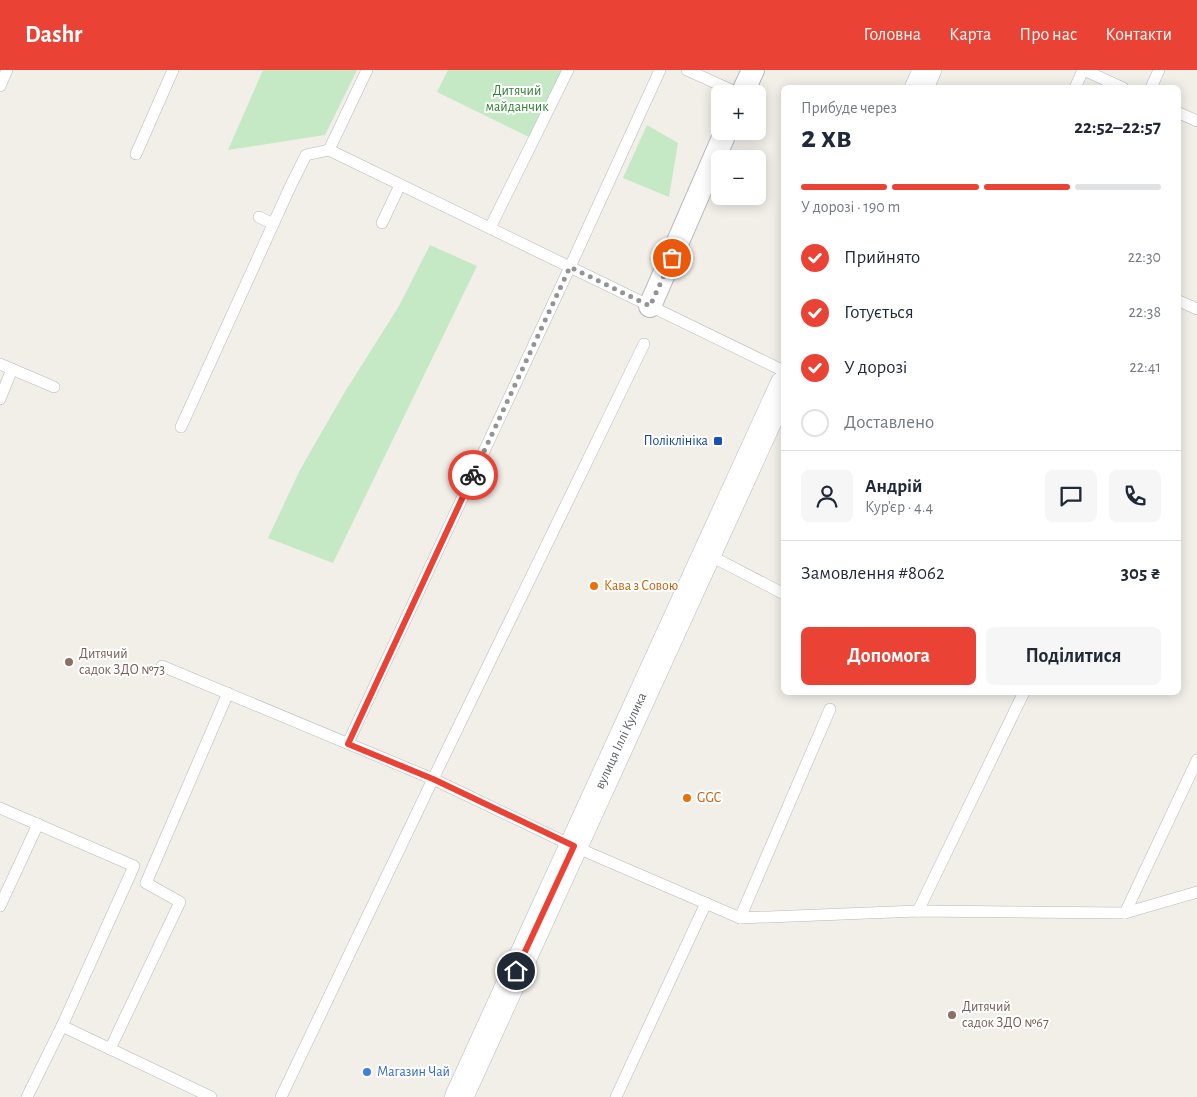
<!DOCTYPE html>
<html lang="uk">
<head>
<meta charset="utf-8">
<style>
  :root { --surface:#fff; --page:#f6f6f7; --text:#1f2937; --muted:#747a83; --line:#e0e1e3; --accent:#ea4335 }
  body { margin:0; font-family:"Alegreya Sans",sans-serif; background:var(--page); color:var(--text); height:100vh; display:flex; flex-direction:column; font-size:19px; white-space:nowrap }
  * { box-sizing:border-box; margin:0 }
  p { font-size:16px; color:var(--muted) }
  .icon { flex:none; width:28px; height:28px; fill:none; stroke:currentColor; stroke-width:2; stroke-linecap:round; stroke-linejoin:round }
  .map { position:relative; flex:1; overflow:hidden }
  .side { position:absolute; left:781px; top:15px; width:400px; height:610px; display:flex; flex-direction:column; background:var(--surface); border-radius:8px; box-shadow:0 2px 12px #0003 }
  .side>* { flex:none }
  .buttons { position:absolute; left:711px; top:15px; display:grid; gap:10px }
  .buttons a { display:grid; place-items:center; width:55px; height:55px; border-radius:8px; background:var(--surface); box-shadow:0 2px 12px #0003; font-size:25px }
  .pin { position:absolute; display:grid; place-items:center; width:42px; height:42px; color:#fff; margin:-21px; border:2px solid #fff; border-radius:50%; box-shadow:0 1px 5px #0007 }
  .courier { position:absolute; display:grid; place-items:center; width:50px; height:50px; margin:-25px; border:4px solid #ea4335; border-radius:50%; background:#fff; color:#222; box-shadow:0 1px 6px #0007 }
  .headline em { font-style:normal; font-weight:700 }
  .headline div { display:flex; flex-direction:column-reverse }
  .headline { display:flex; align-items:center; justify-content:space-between; height:85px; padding:0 20px }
  h1 { font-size:32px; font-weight:700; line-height:38px }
  .bar { display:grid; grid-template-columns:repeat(4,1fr); gap:8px 5px; align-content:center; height:60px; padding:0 20px }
  .bar i { height:6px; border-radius:4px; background:var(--line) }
  .bar .current { background:var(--accent) }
  .bar p { grid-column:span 4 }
  .line { display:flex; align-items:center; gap:12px; padding:0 20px; border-top:1px solid var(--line) }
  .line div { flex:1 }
  .round { display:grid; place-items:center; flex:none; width:52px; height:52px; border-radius:8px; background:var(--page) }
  ol { padding:0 20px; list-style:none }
  li { display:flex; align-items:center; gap:15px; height:55px }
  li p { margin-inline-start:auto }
  li .icon { padding:5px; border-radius:50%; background:var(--accent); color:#fff; stroke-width:4 }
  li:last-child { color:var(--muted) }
  li i { width:28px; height:28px; border:2px solid var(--line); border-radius:50% }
  .cta { display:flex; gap:10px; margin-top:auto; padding:10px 20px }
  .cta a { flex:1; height:58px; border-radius:8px; background:var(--accent); color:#fff; font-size:20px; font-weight:700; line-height:58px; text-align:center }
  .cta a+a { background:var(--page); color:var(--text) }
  header { display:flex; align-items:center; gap:30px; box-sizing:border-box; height:70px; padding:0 25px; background:var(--accent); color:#fff }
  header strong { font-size:24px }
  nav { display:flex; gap:28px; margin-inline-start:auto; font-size:18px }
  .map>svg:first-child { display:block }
  .green { fill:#c5e8c5 }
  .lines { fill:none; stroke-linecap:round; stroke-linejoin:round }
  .lane-casing { stroke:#b5b8bc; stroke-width:12 }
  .street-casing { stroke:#b5b8bc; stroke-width:24 }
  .secondary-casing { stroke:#b6babf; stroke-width:29 }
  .lane { stroke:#fff; stroke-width:11 }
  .street { stroke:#fff; stroke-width:22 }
  .secondary { stroke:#fff; stroke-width:28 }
  .done { stroke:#929495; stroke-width:5; stroke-dasharray:0 9 }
  .route { stroke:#ea4335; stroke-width:6 }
  .transit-dot { fill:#1a4fb4; stroke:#fff; stroke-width:2 }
  .food-dot { fill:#e8710a; stroke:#fff; stroke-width:2 }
  .education-dot { fill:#8d6e63; stroke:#fff; stroke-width:2 }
  .shop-dot { fill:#3f7fe0; stroke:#fff; stroke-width:2 }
  .labels { text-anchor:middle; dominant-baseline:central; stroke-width:4; stroke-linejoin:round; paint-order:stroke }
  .park-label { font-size:14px; fill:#348238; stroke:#fff }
  .transit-label { font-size:14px; fill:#164399; stroke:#fff; text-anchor:end }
  .food-label { font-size:14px; fill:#c56008; stroke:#fff; text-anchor:start }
  .education-label { font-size:14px; fill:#785e54; stroke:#fff; text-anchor:start }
  .street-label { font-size:14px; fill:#5f6368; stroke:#fff }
  .shop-label { font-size:14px; fill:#366cbe; stroke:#fff; text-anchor:start }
</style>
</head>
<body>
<header>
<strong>Dashr</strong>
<nav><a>Головна</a><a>Карта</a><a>Про нас</a><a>Контакти</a></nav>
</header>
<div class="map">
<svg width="1197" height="1027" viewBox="0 0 1197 1027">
  <rect width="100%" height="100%" fill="#f1efe8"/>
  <g class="green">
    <path d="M263,0H357L325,65L228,80Z"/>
    <path d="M448,0H563L529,67L437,22Z"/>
    <path d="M647,55L678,73L669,127L623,108Z"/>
    <path d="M430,175L477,196L333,493L268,468L300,400L343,325L399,236Z"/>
  </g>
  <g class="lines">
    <g class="lane-casing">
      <g id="lane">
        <path d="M687,0L740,24"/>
        <path d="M1084,0L1123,18"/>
        <path d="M0,16L7,0"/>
        <path d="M1075,18L1083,0"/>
        <path d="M1151,18L1159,0"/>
        <path d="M1179,43L1197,51"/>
        <path d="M329,80L367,0"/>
        <path d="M136,84L173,0"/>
        <path d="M259,147L273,154"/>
        <path d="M382,153L400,115"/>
        <path d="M490,158L568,0"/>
        <path d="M1179,231L1197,239"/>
        <path d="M0,294L54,317"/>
        <path d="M0,329L12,299"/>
        <path d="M181,357L291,115L306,85L329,80L784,301"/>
        <path d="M707,484L784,524"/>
        <path d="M162,596L433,709L644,274"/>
        <path d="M348,673L570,197L660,0"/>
        <path d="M0,738L134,796L62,956L27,1027"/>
        <path d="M0,836L38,754"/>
        <path d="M918,841L1024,622"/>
        <path d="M1125,843L1197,690"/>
        <path d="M740,848L830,639"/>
        <path d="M62,956L211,1027"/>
        <path d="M110,979L180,832L146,813L228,623"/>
        <path d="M281,1027L433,709L573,776L740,848L918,841L1125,843L1197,822"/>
        <path d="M616,1027L706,833"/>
      </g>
    </g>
    <g class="street-casing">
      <g id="street">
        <path d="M742,24L753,0"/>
        <path d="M650,236L726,61"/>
      </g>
    </g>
    <g class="secondary-casing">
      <g id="secondary">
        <path d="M919,18L927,0"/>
        <path d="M459,1027L784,315"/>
      </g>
    </g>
    <use href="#lane" class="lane"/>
    <use href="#street" class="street"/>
    <use href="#secondary" class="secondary"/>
  </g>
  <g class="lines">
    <path class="done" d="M473,405L570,197L650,236L672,188"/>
    <path class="route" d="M473,405L348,674L433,709L574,776L516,901"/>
  </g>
  <rect class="transit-dot" x="713" y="366" width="10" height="10" rx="2.5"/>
  <g class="food-dot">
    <circle cx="594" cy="516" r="5"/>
    <circle cx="687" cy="728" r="5"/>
  </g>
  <g class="education-dot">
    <circle cx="69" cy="592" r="5"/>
    <circle cx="952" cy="945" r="5"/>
  </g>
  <circle class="shop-dot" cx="367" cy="1002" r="5"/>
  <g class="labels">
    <g class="park-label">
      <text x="517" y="21">Дитячий<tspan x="517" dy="16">майданчик</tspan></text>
    </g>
    <g class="transit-label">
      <text x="708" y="371">Поліклініка</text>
    </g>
    <g class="food-label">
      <text x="604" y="516">Кава з Совою</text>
      <text x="697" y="728">GGC</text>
    </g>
    <g class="education-label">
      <text x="79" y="584">Дитячий<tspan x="79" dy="16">садок ЗДО №73</tspan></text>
      <text x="962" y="937">Дитячий<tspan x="962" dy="16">садок ЗДО №67</tspan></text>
    </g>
    <g class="street-label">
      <text transform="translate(621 671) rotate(-65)">вулиця Іллі Кулика</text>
    </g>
    <g class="shop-label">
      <text x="377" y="1002">Магазин Чай</text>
    </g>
  </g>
</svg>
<div class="buttons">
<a>+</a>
<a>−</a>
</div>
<div class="pin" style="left:672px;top:188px;background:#ea580c"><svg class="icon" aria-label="bag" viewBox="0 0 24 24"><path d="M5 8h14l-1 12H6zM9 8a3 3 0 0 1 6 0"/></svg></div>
<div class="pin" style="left:516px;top:901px;background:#1f2937"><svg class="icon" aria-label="home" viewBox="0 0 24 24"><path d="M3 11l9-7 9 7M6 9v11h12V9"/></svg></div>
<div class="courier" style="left:473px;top:405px"><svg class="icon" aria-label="bike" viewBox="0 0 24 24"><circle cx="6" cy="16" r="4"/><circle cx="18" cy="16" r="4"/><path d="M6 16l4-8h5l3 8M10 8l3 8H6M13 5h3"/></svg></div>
<section class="side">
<div class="headline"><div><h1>2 хв</h1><p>Прибуде через</p></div><em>22:52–22:57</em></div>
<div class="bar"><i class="current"></i><i class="current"></i><i class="current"></i><i></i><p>У дорозі · 190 m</p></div>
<ol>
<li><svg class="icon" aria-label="check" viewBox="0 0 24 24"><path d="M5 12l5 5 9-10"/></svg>Прийнято<p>22:30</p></li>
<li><svg class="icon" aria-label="check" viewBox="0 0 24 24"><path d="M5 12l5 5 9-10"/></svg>Готується<p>22:38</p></li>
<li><svg class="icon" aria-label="check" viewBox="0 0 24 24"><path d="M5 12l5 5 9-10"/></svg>У дорозі<p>22:41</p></li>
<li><i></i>Доставлено</li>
</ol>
<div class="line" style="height:90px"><a class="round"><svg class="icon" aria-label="person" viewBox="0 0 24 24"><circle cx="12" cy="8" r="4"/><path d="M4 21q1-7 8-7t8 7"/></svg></a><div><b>Андрій</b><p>Кур’єр · 4.4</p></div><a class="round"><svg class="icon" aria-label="chat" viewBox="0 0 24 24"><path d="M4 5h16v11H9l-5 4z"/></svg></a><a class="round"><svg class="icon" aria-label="phone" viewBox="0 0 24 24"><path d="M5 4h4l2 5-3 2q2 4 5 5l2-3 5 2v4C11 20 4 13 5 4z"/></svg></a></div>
<div class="line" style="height:65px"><div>Замовлення #8062</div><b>305 ₴</b></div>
<div class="cta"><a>Допомога</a><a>Поділитися</a></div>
</section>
</div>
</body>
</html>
